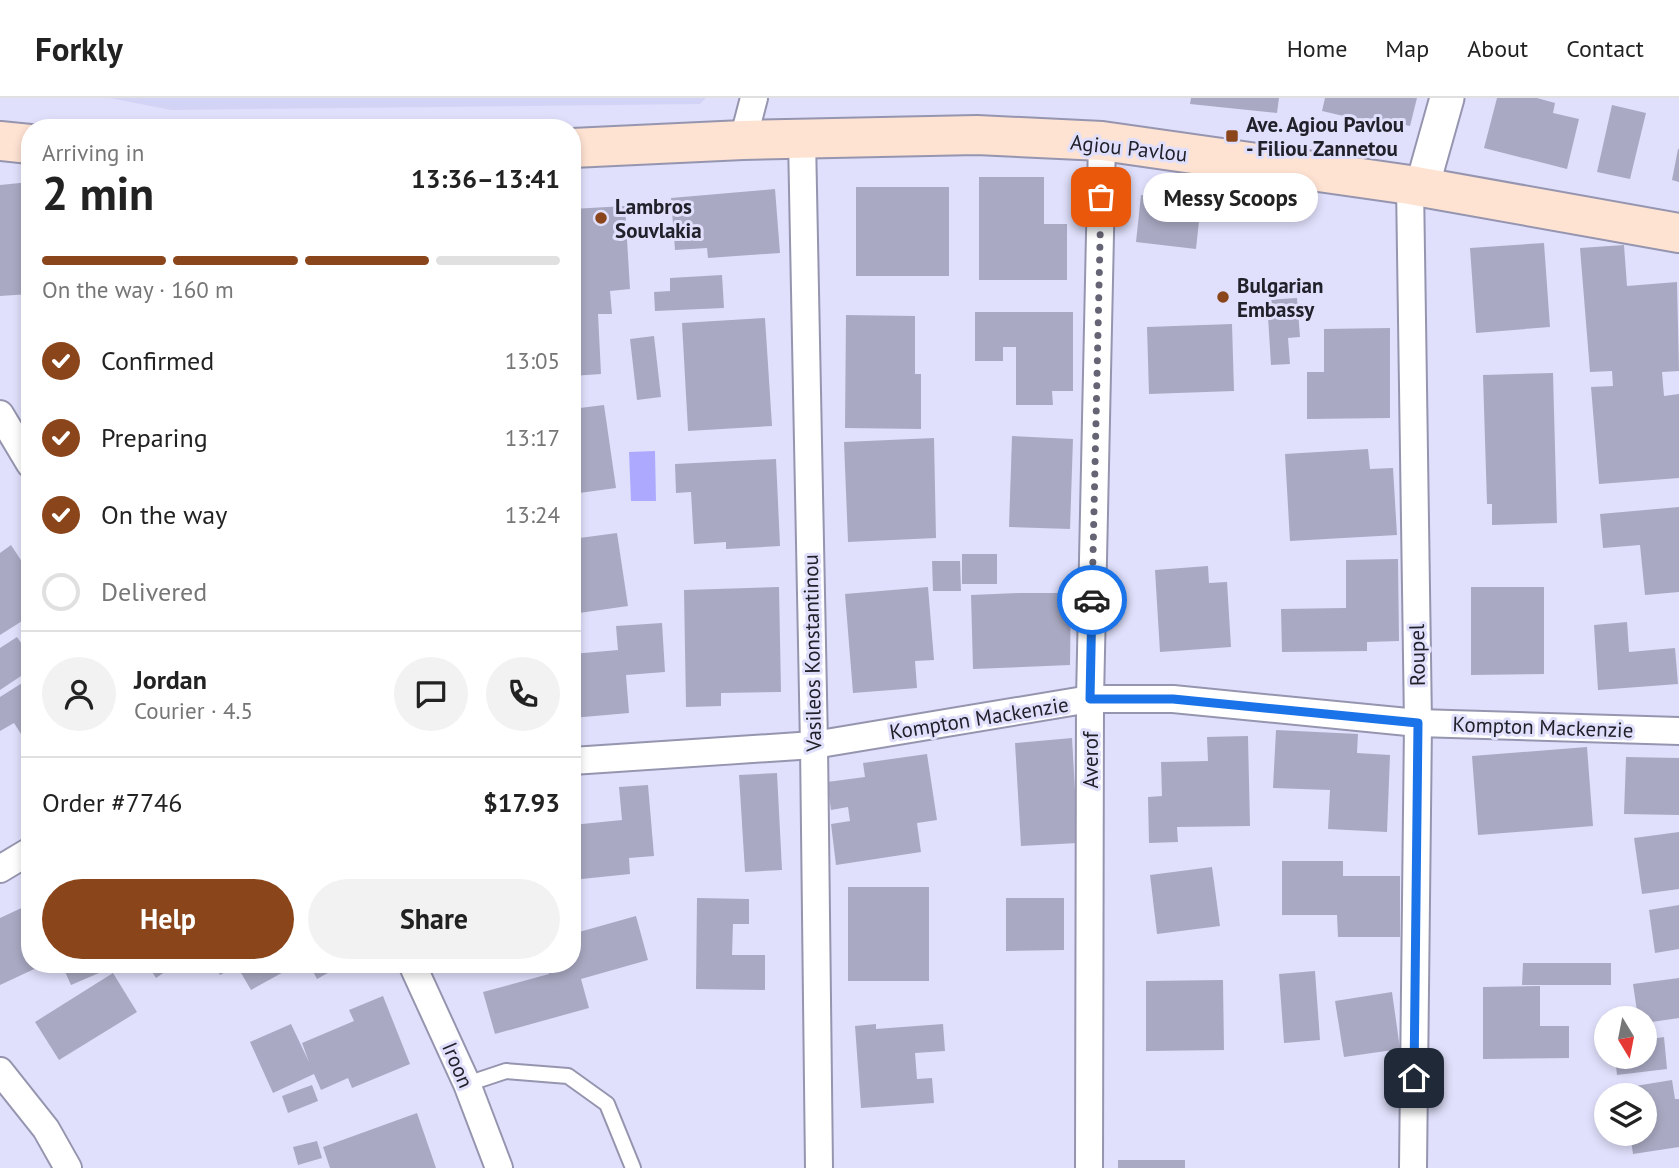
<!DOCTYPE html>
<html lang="en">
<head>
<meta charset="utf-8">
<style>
  :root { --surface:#fff; --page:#f2f2f2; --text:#222; --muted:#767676; --line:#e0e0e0; --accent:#8a451b }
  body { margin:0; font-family:"PT Sans",sans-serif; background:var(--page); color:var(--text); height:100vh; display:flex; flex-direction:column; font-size:26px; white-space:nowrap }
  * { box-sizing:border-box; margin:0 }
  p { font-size:23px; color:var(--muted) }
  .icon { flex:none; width:38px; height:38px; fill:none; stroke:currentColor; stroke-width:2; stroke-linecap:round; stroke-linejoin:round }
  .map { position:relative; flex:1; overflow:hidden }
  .details { position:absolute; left:21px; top:21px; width:560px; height:854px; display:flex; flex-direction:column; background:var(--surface); border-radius:28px; box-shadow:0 4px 10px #0003 }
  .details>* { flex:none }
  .needle { width:46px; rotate:170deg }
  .tools { position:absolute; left:1594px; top:908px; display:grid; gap:14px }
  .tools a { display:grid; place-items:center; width:63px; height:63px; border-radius:50%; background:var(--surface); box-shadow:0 4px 10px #0003; font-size:35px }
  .pin { position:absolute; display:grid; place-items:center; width:60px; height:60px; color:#fff; margin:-30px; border-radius:14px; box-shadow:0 4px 10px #0006 }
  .courier { position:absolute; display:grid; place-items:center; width:70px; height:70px; margin:-35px; border:5px solid #1a73e8; border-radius:50%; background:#fff; color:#222; box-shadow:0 2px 9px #0007 }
  .bubble { position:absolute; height:49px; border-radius:24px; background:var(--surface); box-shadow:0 4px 10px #0003; font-size:23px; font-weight:700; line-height:49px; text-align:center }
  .summary em { font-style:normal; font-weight:700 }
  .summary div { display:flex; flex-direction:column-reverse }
  .summary { display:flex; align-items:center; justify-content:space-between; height:119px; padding:0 21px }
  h1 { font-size:46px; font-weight:700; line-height:52px }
  .bar { display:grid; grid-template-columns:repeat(4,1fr); gap:10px 7px; align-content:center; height:84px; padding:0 21px }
  .bar i { height:9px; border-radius:5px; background:var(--line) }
  .bar .on { background:var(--accent) }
  .bar p { grid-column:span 4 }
  .line { display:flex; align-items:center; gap:18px; padding:0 21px; border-top:2px solid var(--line) }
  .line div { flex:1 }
  .round { display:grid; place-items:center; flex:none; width:74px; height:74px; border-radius:37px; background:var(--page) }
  ol { padding:0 21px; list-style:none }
  li { display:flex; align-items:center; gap:21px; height:77px }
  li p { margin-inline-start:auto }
  li .icon { padding:7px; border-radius:50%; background:var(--accent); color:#fff; stroke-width:4 }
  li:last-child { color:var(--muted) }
  li i { width:38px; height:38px; border:4px solid var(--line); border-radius:50% }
  .button { display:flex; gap:14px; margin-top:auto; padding:14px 21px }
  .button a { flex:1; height:80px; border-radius:42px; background:var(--accent); color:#fff; font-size:28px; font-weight:700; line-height:80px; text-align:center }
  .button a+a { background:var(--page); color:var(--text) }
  header { display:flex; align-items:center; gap:42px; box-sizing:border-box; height:98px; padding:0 35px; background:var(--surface); border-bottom:2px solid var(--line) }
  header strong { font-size:33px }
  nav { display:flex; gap:38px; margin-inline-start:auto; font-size:24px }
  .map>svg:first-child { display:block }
  .built { fill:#d3d3f6 }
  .water { fill:#ada9fe }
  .building { fill:#a9a9c3 }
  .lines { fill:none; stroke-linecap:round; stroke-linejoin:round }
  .service-casing { stroke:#9595af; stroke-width:18 }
  .minor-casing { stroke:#9595af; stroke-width:30 }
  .tertiary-casing { stroke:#9595af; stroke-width:37 }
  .secondary-casing { stroke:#9595af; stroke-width:42 }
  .service { stroke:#fff; stroke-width:14 }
  .minor { stroke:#fff; stroke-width:26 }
  .tertiary { stroke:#fff; stroke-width:33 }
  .secondary { stroke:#fee2d2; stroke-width:38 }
  .done { stroke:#646474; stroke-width:7; stroke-dasharray:0 12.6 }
  .route { stroke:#1a73e8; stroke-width:9 }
  .poi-dot { fill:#8a451b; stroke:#e0e0fc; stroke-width:2.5 }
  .labels { text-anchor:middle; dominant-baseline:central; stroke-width:6; stroke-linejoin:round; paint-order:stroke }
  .poi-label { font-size:21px; font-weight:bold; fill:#21212b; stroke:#e0e0fc; text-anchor:start }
  .street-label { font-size:21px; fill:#21212b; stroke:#e0e0fc }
</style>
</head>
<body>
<header>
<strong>Forkly</strong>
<nav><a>Home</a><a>Map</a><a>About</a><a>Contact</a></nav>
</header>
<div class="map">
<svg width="1679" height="1070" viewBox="0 0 1679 1070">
  <rect width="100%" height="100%" fill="#e0e0fc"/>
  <path class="built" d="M110,0H706L700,6L171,12Z"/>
  <path class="water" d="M655,353L656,403H631L629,354Z"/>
  <g class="building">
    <path d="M1191,0H1279L1277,15L1190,6Z"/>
    <path d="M1325,0H1417L1410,28L1401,26L1400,31L1322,13Z"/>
    <path d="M1497,0H1537L1555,5L1553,15L1579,21L1567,71L1484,50Z"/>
    <path d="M1612,7L1646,15L1630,81L1597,74Z"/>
    <path d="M1678,51H1679V84L1672,82Z"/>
    <path d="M979,79H1044V126H1067V182H979Z"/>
    <path d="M30,84V196L0,198V87Z"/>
    <rect x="856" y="89" width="93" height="89"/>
    <path d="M775,91L780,155L708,160L707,150L675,152L671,100Z"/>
    <path d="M1141,97L1201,104L1196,151L1136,144Z"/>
    <path d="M625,108L630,191L610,193L612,216H598L601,276L572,278V111Z"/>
    <path d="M1544,145L1550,229L1476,235L1470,150Z"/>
    <path d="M1624,147L1627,188L1677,184L1679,273L1662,274L1664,298L1679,296V380L1599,386L1591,289L1613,288L1612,273L1590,274L1580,150Z"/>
    <path d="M722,177L724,210L655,213L654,194L670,193V180Z"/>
    <path d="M1297,200L1300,239L1288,240L1290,266L1271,267L1267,202Z"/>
    <path d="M975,214H1073V293H1052L1053,307H1016V249H1003V263H975Z"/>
    <path d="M846,217L915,218V276H921V331L845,330Z"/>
    <path d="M765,220L772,328L688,333L682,225Z"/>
    <path d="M1232,226L1234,293L1149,296L1147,229Z"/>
    <path d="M1390,230V320L1307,321V274H1324V231Z"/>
    <path d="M654,238L661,299L637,302L630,241Z"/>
    <path d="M1553,275L1557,425L1492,427V406H1487L1483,277Z"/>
    <path d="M604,307L616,390L572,396V311Z"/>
    <path d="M1012,338L1073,341L1070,431L1009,429Z"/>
    <path d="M934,340L936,440L848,444L844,344Z"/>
    <path d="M1368,351L1370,371L1393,370L1397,437L1290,443L1285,356Z"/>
    <path d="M776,361L780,448L726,451V444L694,446L691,394L676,395L675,366Z"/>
    <path d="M1679,409V494L1645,497L1640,447L1603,450L1600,416Z"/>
    <path d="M617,435L628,508L572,516V441Z"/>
    <path d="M11,447L30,476V518L0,537V455Z"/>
    <rect x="962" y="456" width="35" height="30"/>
    <path d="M1398,461L1399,543L1367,544V553L1282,554L1281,511L1346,510V462Z"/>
    <path d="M932,463H960L961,493H933Z"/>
    <path d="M1208,468L1209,485L1227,484L1231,549L1160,554L1155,472Z"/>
    <path d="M779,489L781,594L721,595V608L686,609L684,492Z"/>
    <path d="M928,489L934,562L915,563L917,590L853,595L845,496Z"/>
    <path d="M1471,489H1544V576L1471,577Z"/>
    <path d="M1020,495H1071L1070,567L973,571L971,497Z"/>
    <path d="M1627,524L1629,554L1675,550L1678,586L1598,592L1594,527Z"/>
    <path d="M662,525L665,574L626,577L629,615L572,620V556L618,552L616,528Z"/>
    <path d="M17,539L30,558V572L0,592V550Z"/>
    <path d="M30,580V650L14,625L0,633V599Z"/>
    <path d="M1276,632L1358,636L1357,655L1390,657L1387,734L1328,731L1330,692L1273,690Z"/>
    <path d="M1248,638L1250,728L1177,729L1178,744L1149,745L1148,699L1162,698L1161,664L1208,663L1207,639Z"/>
    <path d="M1072,640L1078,745L1021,748L1015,645Z"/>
    <path d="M1587,649L1593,728L1478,737L1472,658Z"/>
    <path d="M927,656L937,722L917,725L921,754L836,767L831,726L850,723L848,709L831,712L827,684L865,679L863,665Z"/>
    <path d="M1626,659L1679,660V717L1624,716Z"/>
    <path d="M777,675L782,772L745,774L739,677Z"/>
    <path d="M648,687L654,758L629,760L630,776L572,782V727L622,722L619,689Z"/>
    <path d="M1679,734V791L1642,796L1634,740Z"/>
    <path d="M1282,763H1343V778H1400V839H1338L1337,817H1282Z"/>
    <path d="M1212,769L1220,828L1157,836L1150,777Z"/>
    <rect x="848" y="789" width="81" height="94"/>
    <path d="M697,800L749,801V826H733L732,857H765V892L696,891Z"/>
    <path d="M1006,800H1064V852L1006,853Z"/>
    <path d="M30,806V866H45L0,887V820Z"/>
    <path d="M1679,807V851L1655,855L1649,812Z"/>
    <path d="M636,818L648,862L581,881L589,910L495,936L483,894L549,876L546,866H572V836Z"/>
    <path d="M1523,865H1611V887H1522Z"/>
    <path d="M64,866H104L106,872L71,887L62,867Z"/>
    <path d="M147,866H176L156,880Z"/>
    <path d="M214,866H298L251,892L237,868L220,877Z"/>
    <path d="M309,866H344L317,881Z"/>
    <path d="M1315,873L1320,942L1284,945L1279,876Z"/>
    <path d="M113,875L137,914L59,962L35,924Z"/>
    <path d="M1679,880V920L1645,925V920H1638L1633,886Z"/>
    <path d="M1223,882L1224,952L1146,953V883Z"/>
    <path d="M1540,888V928H1569V960L1483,961V889Z"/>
    <path d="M1392,894L1400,951L1344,959L1335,903Z"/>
    <path d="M383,898L410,966L352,990L348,980L321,992L314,976L273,995L250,944L291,926L309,964L302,945L354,923L349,912Z"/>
    <path d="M876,926V931L943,926L945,953L915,955L917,981L932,980L934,1005L861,1010L855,928Z"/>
    <path d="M1664,939L1667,971L1617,977L1615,959H1645V942Z"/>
    <path d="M1672,982L1675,1001H1679V1049L1633,1056L1630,1036H1645V998H1624L1623,990Z"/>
    <path d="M312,987L318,1003L288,1015L282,998Z"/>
    <path d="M417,1015L436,1070H330L323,1049Z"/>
    <path d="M317,1043L322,1060L298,1067L293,1049Z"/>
    <rect x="1118" y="1062" width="67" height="8"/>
  </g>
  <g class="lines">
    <g class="service-casing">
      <path id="service" d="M467,986L506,973L568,978L607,1006L633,1070"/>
    </g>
    <g class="minor-casing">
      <g id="minor">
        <path d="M802,41L814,647L819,1070"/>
        <path d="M743,42L754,0"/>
        <path d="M1410,87L1418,625L1413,1070"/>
        <path d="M0,316L30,366"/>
        <path d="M572,663L814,647L1090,601H1173L1418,625L1679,633"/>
        <path d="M0,771L30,753"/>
        <path d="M412,866L467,986L499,1070"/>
        <path d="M0,973L46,1031L68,1070"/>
        <path d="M1089,1070L1090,601L1102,43"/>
      </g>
    </g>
    <g class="tertiary-casing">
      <path id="tertiary" d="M1422,89L1447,0"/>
    </g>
    <g class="secondary-casing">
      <g id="secondary">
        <path d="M0,43L30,46"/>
        <path d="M572,50L743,42L977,37L1102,43L1410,87L1679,135"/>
      </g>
    </g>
    <use href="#service" class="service"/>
    <use href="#minor" class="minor"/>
    <use href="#tertiary" class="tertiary"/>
    <use href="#secondary" class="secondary"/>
  </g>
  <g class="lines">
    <path class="done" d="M1092,502L1101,99"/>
    <path class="route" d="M1092,502L1090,601H1173L1418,625L1414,980"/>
  </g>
  <g class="poi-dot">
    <rect x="1225" y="31" width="14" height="14" rx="3.5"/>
    <circle cx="601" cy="120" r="7"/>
    <circle cx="1223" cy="199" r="7"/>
  </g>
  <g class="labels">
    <g class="poi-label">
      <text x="1246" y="26">Ave. Agiou Pavlou<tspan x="1246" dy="24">- Filiou Zannetou</tspan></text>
      <text x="615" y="108">Lambros<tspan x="615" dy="24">Souvlakia</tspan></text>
      <text x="1237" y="187">Bulgarian<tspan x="1237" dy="24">Embassy</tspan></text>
    </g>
    <g class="street-label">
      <text transform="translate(1129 50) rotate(6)">Agiou Pavlou</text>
      <text transform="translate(812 555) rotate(-91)">Vasileos Konstantinou</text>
      <text transform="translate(1417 557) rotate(-91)">Roupel</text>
      <text transform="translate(979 620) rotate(-9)">Kompton Mackenzie</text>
      <text transform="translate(1543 629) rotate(2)">Kompton Mackenzie</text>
      <text transform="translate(1090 662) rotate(-90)">Averof</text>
      <text transform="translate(458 967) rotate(67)">Iroon</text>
    </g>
  </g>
</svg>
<div class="tools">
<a><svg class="needle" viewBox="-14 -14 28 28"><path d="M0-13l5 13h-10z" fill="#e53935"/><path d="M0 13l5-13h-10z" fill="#767676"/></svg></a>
<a><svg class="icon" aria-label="layers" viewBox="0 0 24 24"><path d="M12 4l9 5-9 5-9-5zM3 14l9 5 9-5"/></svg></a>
</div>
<div class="pin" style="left:1101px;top:99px;background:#ea580c"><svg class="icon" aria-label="bag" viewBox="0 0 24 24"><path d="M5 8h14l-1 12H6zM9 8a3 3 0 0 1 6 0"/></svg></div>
<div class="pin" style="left:1414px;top:980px;background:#1f2937"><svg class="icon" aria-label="home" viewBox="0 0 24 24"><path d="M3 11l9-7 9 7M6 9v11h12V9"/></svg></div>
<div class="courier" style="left:1092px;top:502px"><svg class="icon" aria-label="car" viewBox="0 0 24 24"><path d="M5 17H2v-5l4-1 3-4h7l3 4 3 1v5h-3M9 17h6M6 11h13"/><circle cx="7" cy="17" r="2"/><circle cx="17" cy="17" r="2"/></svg></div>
<div class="bubble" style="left:1143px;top:75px;width:175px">Messy Scoops</div>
<section class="details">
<div class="summary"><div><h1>2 min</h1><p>Arriving in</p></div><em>13:36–13:41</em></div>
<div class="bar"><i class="on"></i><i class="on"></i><i class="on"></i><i></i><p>On the way · 160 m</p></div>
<ol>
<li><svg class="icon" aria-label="check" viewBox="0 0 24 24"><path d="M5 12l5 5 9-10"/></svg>Confirmed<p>13:05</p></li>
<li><svg class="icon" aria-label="check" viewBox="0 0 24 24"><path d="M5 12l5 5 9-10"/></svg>Preparing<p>13:17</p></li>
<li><svg class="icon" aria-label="check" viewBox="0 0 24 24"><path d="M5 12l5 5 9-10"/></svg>On the way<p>13:24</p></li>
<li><i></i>Delivered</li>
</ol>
<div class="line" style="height:126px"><a class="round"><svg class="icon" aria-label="person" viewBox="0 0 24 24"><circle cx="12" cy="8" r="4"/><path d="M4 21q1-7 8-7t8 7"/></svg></a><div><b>Jordan</b><p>Courier · 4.5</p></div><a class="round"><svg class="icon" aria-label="chat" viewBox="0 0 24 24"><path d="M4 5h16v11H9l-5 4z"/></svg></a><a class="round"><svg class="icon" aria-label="phone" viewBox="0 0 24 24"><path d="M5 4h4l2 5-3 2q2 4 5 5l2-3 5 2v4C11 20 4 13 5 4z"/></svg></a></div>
<div class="line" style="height:91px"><div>Order #7746</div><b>$17.93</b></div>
<div class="button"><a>Help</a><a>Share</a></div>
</section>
</div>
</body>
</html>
